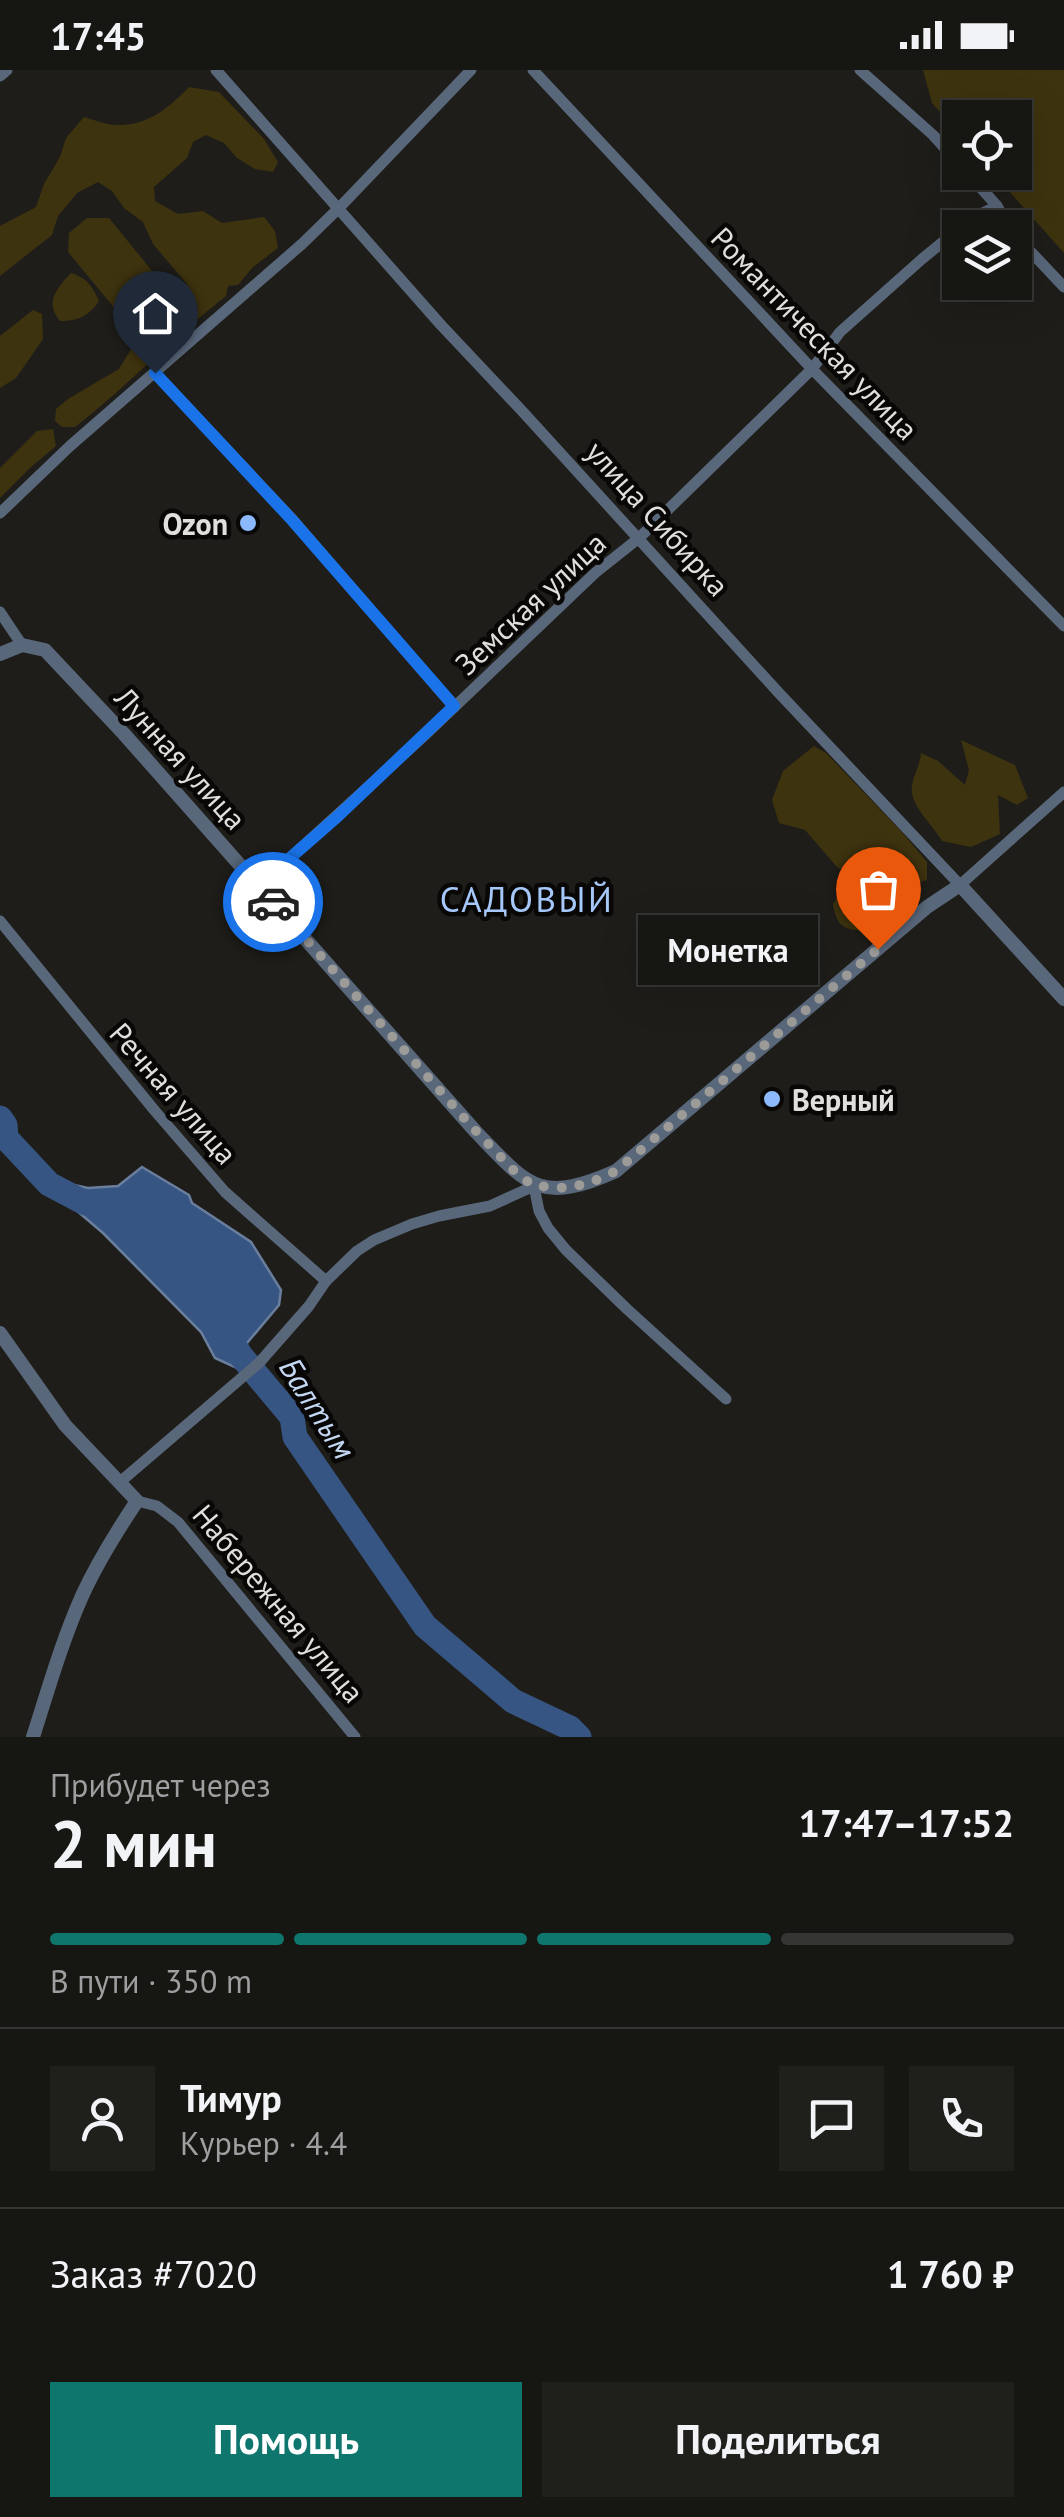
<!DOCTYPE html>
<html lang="ru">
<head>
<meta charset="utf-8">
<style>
  :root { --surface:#161613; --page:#1f1f1c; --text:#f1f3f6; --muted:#9e9fa0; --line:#353533; --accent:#0f766e }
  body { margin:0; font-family:"PT Sans",sans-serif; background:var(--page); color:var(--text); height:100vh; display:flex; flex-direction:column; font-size:38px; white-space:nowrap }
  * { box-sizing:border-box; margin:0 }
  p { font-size:32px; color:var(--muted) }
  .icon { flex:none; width:55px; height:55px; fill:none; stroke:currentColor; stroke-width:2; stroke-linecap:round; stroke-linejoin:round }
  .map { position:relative; height:1667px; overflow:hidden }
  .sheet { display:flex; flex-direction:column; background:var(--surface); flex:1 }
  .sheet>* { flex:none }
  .buttons { position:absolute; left:942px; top:30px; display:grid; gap:20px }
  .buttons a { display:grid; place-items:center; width:90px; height:90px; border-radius:0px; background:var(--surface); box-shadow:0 10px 40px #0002,0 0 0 2px var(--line); font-size:50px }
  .pin { position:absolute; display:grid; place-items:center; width:85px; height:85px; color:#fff; margin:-102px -42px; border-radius:50% 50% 50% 0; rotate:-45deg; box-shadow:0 0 10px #0007 }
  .pin .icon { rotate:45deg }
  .courier { position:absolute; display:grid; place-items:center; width:100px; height:100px; margin:-50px; border:8px solid #1a73e8; border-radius:50%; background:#fff; color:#222; box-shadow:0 2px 12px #0007 }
  .bubble { position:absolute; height:70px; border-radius:0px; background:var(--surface); box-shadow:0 10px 40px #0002,0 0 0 2px var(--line); font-size:32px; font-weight:700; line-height:70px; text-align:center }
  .summary em { font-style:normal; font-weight:700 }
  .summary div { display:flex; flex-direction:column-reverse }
  .summary { display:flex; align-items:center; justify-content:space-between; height:170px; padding:0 50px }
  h1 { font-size:65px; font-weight:700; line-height:75px }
  .bar { display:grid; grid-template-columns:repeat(4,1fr); gap:15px 10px; align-content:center; height:120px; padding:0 50px }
  .bar i { height:12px; border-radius:8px; background:var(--line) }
  .bar .current { background:var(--accent) }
  .bar p { grid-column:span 4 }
  .line { display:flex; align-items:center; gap:25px; padding:0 50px; border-top:2px solid var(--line) }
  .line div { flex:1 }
  .round { display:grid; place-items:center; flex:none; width:105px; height:105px; border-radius:0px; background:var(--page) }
  .cta { display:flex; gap:20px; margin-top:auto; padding:20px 50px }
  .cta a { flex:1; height:115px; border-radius:0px; background:var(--accent); color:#fff; font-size:40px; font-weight:700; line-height:115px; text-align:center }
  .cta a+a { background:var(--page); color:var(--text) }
  .status { display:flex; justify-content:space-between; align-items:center; height:70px; padding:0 50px; background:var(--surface); direction:ltr }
  .status svg { height:28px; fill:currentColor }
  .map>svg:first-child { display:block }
  .green { fill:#3e330f }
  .water { fill:#375582; stroke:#6a7e9d; stroke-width:2.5 }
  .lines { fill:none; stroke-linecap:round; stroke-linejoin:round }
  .river { stroke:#375582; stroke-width:25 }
  .minor { stroke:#59677b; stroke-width:11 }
  .tertiary { stroke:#59677b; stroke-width:14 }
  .done { stroke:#9c9b98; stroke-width:10; stroke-dasharray:0 18 }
  .route { stroke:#1a73e8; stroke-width:12 }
  .poi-dot { fill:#8cb9fc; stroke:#080706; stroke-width:4 }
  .labels { text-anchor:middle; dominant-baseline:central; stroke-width:9; stroke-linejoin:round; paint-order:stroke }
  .street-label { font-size:30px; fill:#e0dfdd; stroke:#080706 }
  .poi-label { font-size:30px; font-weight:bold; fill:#e0dfdd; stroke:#080706; text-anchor:end }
  .water-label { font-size:32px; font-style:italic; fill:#c3d7f3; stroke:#080706 }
  .quarter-label { font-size:35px; letter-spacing:2.5px; fill:#a5c7f9; stroke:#080706 }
</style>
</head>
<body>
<div class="status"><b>17:45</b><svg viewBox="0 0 49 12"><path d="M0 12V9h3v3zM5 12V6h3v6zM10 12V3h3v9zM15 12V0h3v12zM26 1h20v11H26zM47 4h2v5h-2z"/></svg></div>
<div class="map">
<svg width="1064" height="1667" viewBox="0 0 1064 1667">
  <rect width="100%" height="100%" fill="#1e1d19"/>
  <g class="green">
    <path d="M923,0H1064V183L993,103L1015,102V48H960V65L932,33Z"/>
    <path d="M189,17L219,22L264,69L278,92L273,102L255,99L237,88L224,73L206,65L193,72L187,88L154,117L155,131L178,144L203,141L222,153L264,147L275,161L278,178L253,197L238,215L228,216L226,226C173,267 128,316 75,357H62L55,351L56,339L68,329L119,299L138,268L155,252L168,242L185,237L189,226L187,214L153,174L143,152L124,138L112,121L98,112L77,123L58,146L52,165L0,206V156L36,137L44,114L60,87L66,68L84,47C94,50 107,55 117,55C147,56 169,38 189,17Z"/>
    <path d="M87,148H109L157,207L154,228L137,240H116L68,182L69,163Z"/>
    <path d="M71,203C87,208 92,216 99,231C89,246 78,251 60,251C44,232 57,218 71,203Z"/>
    <path d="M33,240L42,244L43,269L16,308L0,318V266Z"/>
    <path d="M53,359L56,376L31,397L0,428V398L37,361Z"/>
    <path d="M961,670L1015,695L1028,728L1017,735L998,725L1000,764L971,777L942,771C932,753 909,736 912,715C914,704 920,695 921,683L938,691L965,715L969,700Z"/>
    <path d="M814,676L826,683L902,762L927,792V810L914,814L881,791L865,796L852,807L837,797L805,760L779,753L772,730L783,701Z"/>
    <path d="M840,823C857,834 870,827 875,851L865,861C843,859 837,857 833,834Z"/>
  </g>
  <path class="water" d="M142,1097L189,1125L192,1133L251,1172L281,1220L279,1235L247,1273V1289L239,1299L215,1288L201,1262L103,1163L56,1123L60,1112L88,1118L118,1116Z"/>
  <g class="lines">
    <g class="river">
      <path d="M0,1048L5,1055L6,1068L49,1114L85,1133"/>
      <path d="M226,1263L241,1286L292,1347L295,1367L425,1556L513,1631L570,1658L579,1667"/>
    </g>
    <g class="minor">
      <path d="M216,0L441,255L523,342L778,622L960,815L1064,722"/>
      <path d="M533,0L812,299L1064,556"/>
      <path d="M860,0L933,65L960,95"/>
      <path d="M0,6L7,0"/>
      <path d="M967,102L997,136L1010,158"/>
      <path d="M961,158L971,149L997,136"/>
      <path d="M1015,165L1064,217"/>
      <path d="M155,303L293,450L454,637"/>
      <path d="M0,443L70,376L302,174L339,138L471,0"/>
      <path d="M0,542L22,575"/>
      <path d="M259,816L425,665L595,503L639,468L812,299L840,262L922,189L960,158"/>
      <path d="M0,851L155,1041L225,1122L326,1211"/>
      <path d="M120,1412L259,1293L309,1236L326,1211L357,1181L374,1170L412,1154L439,1146L490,1136L534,1116L539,1141L548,1158L566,1180L627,1239L726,1329"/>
      <path d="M137,1431L157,1436L178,1452L355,1667"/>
    </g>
    <g class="tertiary">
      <path d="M0,584L22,575L45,580L124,664L476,1062C528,1116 540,1135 616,1101L927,837L960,815L1064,929"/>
      <path d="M0,1263L65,1355L137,1431C117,1461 97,1493 82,1526C62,1571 48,1620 33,1667"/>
    </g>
  </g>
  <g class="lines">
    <path class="done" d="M273,832L473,1058L516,1103L534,1116L568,1118L592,1112L616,1101L878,879"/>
    <path class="route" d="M155,303L292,450L454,636L337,747L258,816L273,832"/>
  </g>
  <g class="poi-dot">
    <circle cx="248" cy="453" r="10"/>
    <circle cx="772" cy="1029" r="10"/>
  </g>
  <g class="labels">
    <g class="street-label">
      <text transform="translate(815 263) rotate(46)">Романтическая улица</text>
      <text transform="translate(658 448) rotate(48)">улица Сибирка</text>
      <text transform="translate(530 533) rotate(-43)">Земская улица</text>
      <text transform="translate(181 688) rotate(48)">Лунная улица</text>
      <text transform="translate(174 1023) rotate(49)">Речная улица</text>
      <text transform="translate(279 1533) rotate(50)">Набережная улица</text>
    </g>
    <g class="poi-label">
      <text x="228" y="453">Ozon</text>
      <text x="792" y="1029" text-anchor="start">Верный</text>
    </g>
    <g class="water-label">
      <text transform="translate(318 1338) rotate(58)">Балтым</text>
    </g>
    <g class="quarter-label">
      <text x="527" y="829">САДОВЫЙ</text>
    </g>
  </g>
</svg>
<div class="buttons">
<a><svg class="icon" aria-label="locate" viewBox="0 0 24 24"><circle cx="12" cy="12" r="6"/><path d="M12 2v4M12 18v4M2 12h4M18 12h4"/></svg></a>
<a><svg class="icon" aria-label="layers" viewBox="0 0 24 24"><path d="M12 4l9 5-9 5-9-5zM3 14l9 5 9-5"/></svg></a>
</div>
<div class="pin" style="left:878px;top:879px;background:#ea580c"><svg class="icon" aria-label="bag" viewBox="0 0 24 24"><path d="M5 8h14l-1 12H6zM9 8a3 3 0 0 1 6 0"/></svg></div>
<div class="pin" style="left:155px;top:303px;background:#1f2937"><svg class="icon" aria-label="home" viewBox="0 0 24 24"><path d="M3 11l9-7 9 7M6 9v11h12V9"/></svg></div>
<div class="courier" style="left:273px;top:832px"><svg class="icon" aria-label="car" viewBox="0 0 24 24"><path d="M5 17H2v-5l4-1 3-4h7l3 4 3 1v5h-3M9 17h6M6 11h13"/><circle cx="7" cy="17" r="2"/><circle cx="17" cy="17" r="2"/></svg></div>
<div class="bubble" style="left:638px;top:845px;width:180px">Монетка</div>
</div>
<section class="sheet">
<div class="summary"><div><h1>2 мин</h1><p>Прибудет через</p></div><em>17:47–17:52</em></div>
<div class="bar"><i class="current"></i><i class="current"></i><i class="current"></i><i></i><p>В пути · 350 m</p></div>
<div class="line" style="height:180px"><a class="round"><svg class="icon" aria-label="person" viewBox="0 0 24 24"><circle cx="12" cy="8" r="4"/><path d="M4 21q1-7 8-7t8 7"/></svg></a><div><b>Тимур</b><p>Курьер · 4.4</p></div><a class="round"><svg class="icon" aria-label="chat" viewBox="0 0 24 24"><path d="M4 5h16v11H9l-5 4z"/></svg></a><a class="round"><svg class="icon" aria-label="phone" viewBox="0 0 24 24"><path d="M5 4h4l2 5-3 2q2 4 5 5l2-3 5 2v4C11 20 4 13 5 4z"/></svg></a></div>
<div class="line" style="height:130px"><div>Заказ #7020</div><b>1 760 ₽</b></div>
<div class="cta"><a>Помощь</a><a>Поделиться</a></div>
</section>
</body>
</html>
